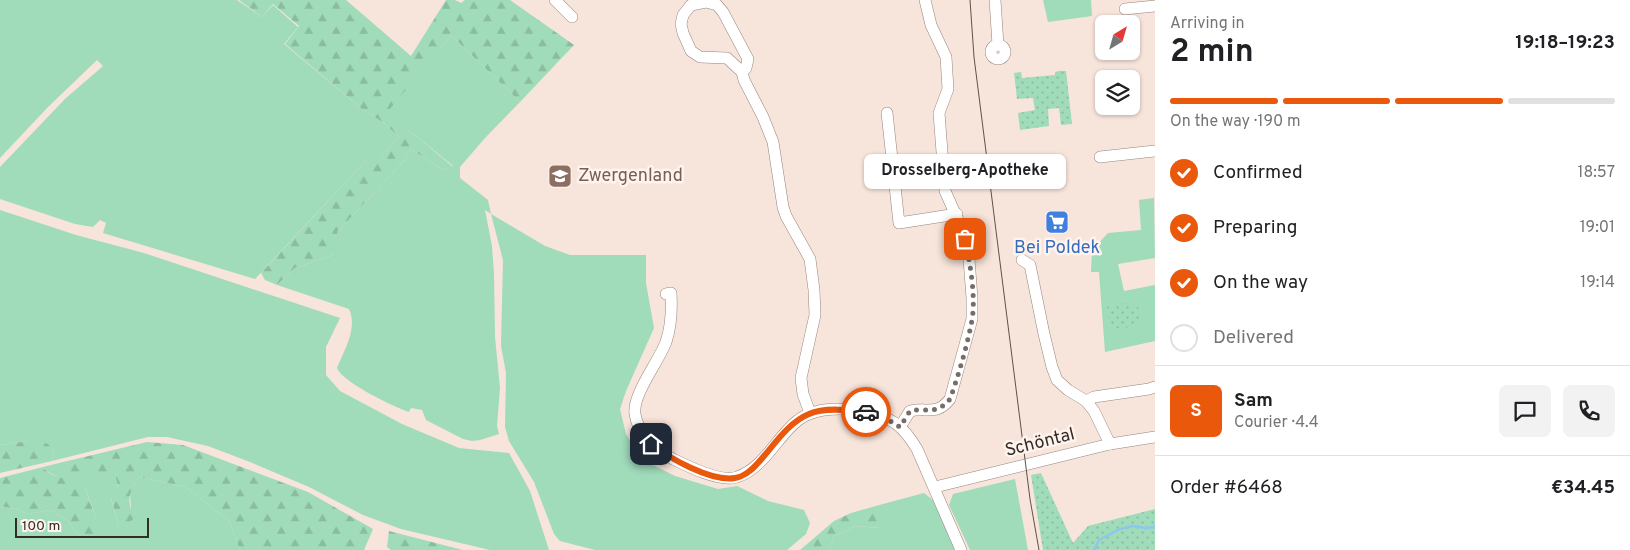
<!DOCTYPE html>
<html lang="en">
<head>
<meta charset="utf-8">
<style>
  :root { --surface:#fff; --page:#f2f2f2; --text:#202124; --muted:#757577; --line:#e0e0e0; --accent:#ea580c }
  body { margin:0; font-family:Overpass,sans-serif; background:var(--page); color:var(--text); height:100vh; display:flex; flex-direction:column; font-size:19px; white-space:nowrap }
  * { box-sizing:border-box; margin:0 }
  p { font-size:16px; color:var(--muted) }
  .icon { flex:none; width:28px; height:28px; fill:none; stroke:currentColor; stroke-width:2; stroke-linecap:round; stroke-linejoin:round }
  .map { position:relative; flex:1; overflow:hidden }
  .panel { display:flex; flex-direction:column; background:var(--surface); width:475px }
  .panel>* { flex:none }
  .needle { width:32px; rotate:37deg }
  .fabs { position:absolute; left:1095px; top:15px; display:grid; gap:10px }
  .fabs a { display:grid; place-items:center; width:45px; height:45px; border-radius:8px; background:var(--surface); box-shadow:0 1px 4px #0004; font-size:25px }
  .scale { position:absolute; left:15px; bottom:12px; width:134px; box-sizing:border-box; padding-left:5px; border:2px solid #342c29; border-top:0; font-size:14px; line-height:18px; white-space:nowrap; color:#342c29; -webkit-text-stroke:4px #fff3ed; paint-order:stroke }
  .pin { position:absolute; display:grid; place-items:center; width:42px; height:42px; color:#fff; margin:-21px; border-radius:10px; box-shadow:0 2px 8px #0006 }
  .courier { position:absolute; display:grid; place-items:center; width:50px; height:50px; margin:-25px; border:4px solid #ea580c; border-radius:50%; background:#fff; color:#222; box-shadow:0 1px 6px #0007 }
  .bubble { position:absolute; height:35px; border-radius:8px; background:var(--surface); box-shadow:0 1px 4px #0004; font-size:16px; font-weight:700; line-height:35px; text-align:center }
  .head em { font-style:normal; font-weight:700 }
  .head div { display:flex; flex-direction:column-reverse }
  .head { display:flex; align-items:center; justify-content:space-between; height:85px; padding:0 15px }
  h1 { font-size:32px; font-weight:700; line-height:38px }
  .bar { display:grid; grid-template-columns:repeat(4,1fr); gap:8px 5px; align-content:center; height:60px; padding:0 15px }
  .bar i { height:6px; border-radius:4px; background:var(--line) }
  .bar .on { background:var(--accent) }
  .bar p { grid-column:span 4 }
  .line { display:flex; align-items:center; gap:12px; padding:0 15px; border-top:1px solid var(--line) }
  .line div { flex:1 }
  .round { display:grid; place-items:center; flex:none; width:52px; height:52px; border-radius:8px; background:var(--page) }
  ol { padding:0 15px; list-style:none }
  li { display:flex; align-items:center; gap:15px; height:55px }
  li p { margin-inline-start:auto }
  li .icon { padding:5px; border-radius:50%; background:var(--accent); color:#fff; stroke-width:4 }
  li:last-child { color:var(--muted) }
  li i { width:28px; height:28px; border:2px solid var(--line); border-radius:50% }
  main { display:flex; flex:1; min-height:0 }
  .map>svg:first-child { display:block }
  .green { fill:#a0dbba }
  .forest { fill:url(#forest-firs) }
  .park { fill:url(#park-dots) }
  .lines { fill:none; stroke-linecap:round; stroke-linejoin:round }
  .stream { stroke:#8bc7ef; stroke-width:2.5 }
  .minor-casing { stroke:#97857c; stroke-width:12 }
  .minor { stroke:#fff; stroke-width:11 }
  .tram { stroke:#5c524d; stroke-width:1 }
  .done { stroke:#786c67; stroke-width:5; stroke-dasharray:0 9 }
  .route { stroke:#ea580c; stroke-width:6 }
  .labels { text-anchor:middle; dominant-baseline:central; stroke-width:5; stroke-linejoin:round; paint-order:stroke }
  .education-label { font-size:18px; fill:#785e54; stroke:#fff3ed; text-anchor:start }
  .shop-label { font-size:18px; fill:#366cbe; stroke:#fff3ed }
  .street-label { font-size:18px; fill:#342c29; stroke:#fff3ed }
</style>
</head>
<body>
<main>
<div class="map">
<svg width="1155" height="550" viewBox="0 0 1155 550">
  <defs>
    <pattern id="forest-firs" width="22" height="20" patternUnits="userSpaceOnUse" patternTransform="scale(1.25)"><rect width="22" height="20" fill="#a0dbba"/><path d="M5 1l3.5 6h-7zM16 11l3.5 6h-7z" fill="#8abca0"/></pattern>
    <pattern id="park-dots" width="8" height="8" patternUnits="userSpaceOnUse" patternTransform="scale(1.25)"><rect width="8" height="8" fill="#a0dbba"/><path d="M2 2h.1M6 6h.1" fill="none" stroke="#8abca0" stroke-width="1.8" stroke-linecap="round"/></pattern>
  </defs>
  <rect width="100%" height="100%" fill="#f7e4da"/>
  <g class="green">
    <path d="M0,0H237L262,17L273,5L298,27L284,44L363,110L384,123L399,137L380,157H369L255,279L103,233L106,223L100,220L93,227L75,224L0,199V167L65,99L103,66L97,60L48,107L0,158Z"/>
    <path d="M1043,0H1091L1092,16L1048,22Z"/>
    <path d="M451,35L520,102L485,138L460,167V178L488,200L491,214L545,246L570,255H646V283L654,328L626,391L620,409L626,434L634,447L651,464L675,476L718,489L737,486L768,501L804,510L810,523L806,534L787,550H595L560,541L554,534L534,482L509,441L505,427L506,373L501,346L503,260L491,214L485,210L492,246L494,274L495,337L500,388L497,426L499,434L480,440L472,441L463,439L426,420L422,410L411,408L409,412C394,407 342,382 337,368C344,350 358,329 349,309L277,285L295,268L333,255L337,232L405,160L411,149L443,170L453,166L415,135L384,115Z"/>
    <path d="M1154,198L1155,258L1118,264L1124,291L1155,285V341L1105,352L1099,272H1091L1092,250L1108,233L1141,230L1139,200Z"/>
    <path d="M0,210L76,235L144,253L340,318L326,347V375L340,391L402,424L459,448L509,453L530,491L549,550H490L401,529L363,515L309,487L250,462L208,446L167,437H148L52,461L54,451C40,435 19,443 0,445Z"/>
    <path d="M59,463V469L115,472L118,489L111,498L118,525L131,510L130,492L139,477L186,487L229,521L240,550H0V506L16,509L28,514L51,510L69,521L75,532L89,543L99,537C98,520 91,504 85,488C71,482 52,477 43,467Z"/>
    <path d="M1015,479L1028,550H970L949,505L953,494Z"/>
    <path d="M924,493L934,501L955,547L954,550H829L834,536L856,526L879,528L883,504Z"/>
  </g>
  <g class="forest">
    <path d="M239,0H346L411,56L446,0H455L461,3L465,0H510L574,45L520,102L451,35L385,115L415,135L453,167L443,170L411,149L405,160L337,232L339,243L333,255L295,268L277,285L265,280L261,273L369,157H380L399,137L384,123L363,110L285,44L299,26L273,4L262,17Z"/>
    <path d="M35,440L48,444L54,451L52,461L0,473V445Z"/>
    <path d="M147,442L183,445L308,492L373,529L364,550H240L229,521L186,487L139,477C129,493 126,499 134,518L127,525H118L111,497L118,488L115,473L103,477L74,474L59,469V463Z"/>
    <path d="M43,467C51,476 61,480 73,478L85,488L99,527V537L89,544L75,532L69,521L51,510L28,514L16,509L0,506V478Z"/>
    <path d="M883,504L880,528L856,526L834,536L829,550H800L834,521L851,513Z"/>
    <path d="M389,531L455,548L463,550H391L387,547Z"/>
  </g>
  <g class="park">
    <path d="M1059,71H1066L1072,124L1061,125L1059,108L1048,109L1049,126L1020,130L1018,113L1035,110L1033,98L1017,99L1014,73L1021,72L1022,78L1055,75V72Z"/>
    <path d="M1125,303L1132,308L1139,307L1142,321C1128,326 1125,333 1109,325L1107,305Z"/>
    <path d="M1041,473L1073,543L1088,526L1155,509V550H1043L1031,475Z"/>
  </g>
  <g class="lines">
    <path class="stream" d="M1094,550L1099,540L1120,529L1133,526L1145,528L1155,527"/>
    <g class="minor-casing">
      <g id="minor">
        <path d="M555,0L572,17"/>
        <path d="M995,0L998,45"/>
        <path d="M1125,9L1155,6"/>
        <circle cx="998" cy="52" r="7"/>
        <path d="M742,72L746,68L748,59L723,12L717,5L706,2L691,5L683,15L681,24L683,33L691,51L700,57L727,58L742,72L744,80L763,117L773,142L783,207L786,216L810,259L814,290L815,315L801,378L803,394L810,413"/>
        <path d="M887,113L899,223L957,214"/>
        <path d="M1100,157L1155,151"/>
        <path d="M1022,260L1030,265L1044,334L1052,367L1057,380L1068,390L1086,401L1094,411L1110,444"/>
        <path d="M666,294L671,293C672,309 671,327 666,342C659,361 632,395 635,414C638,434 656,451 673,459C687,466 721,483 737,477C763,469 777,437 797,421C821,402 871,408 895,423C905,430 911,439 917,449L961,550"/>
        <path d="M1086,401L1094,397L1149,389L1155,387"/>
        <path d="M900,427L910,411C927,407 937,416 950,399L972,319V298L969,259L963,231L945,191L939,113L948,89L946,57L931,25L925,0"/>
        <path d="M935,487L1110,444L1155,437"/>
      </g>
    </g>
    <use href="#minor" class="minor"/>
    <path class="tram" d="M970,0L974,57L1030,499L1039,550"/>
  </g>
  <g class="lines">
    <path class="done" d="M866,412L882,416L900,427L910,411C927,407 936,416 950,399C959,374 967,346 972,320C976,296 970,263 965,239"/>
    <path class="route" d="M651,444C669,458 711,482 735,478C743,477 752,470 757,464C773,447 787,423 809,414C824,407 850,410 866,412"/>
  </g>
  <defs>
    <g id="school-square" transform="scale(1.25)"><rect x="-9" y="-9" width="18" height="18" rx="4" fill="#8d6e63" stroke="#fff3ed"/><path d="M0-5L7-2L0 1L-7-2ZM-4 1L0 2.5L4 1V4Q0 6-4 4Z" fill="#fff"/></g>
    <g id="supermarket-square" transform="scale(1.25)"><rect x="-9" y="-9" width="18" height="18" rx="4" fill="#3f7fe0" stroke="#fff3ed"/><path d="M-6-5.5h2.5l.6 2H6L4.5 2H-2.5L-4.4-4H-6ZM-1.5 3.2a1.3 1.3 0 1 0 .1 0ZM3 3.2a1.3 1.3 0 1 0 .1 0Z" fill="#fff"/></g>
  </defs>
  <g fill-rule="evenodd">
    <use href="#school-square" x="560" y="176"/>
    <use href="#supermarket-square" x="1057" y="222"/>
  </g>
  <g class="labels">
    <g class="education-label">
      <text x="578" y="176">Zwergenland</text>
    </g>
    <g class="shop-label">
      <text x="1057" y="248">Bei Poldek</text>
    </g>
    <g class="street-label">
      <text transform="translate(1040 443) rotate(-14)">Schöntal</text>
    </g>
  </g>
</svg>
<div class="fabs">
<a><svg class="needle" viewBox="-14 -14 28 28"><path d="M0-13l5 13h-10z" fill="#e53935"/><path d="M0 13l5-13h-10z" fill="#757577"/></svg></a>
<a><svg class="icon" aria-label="layers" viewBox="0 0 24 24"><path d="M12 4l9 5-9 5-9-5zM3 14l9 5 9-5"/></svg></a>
</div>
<div class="scale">100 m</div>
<div class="pin" style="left:965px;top:239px;background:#ea580c"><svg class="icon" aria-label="bag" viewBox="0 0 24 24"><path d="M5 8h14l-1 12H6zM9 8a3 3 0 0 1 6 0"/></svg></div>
<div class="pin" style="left:651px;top:444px;background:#1f2937"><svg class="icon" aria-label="home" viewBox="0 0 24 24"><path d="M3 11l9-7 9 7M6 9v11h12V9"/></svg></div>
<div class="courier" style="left:866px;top:412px"><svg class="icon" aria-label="car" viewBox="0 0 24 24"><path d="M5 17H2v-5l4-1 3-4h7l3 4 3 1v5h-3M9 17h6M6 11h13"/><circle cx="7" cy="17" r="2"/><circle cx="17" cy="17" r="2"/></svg></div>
<div class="bubble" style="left:864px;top:154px;width:202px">Drosselberg-Apotheke</div>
</div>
<section class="panel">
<div class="head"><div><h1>2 min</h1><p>Arriving in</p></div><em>19:18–19:23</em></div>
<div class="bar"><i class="on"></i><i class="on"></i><i class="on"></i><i></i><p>On the way · 190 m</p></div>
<ol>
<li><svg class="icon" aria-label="check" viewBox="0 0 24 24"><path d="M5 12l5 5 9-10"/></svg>Confirmed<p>18:57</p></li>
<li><svg class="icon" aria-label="check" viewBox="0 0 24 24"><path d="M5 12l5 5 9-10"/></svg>Preparing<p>19:01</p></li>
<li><svg class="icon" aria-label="check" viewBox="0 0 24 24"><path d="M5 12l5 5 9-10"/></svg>On the way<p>19:14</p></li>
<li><i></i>Delivered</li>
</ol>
<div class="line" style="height:90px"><b class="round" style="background:var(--accent);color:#fff">S</b><div><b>Sam</b><p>Courier · 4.4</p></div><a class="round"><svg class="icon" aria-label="chat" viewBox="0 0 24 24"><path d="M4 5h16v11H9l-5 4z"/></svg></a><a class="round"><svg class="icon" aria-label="phone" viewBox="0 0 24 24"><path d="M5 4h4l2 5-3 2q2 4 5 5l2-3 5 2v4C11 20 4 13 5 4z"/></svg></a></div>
<div class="line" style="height:65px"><div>Order #6468</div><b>€34.45</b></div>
</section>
</main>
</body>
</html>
